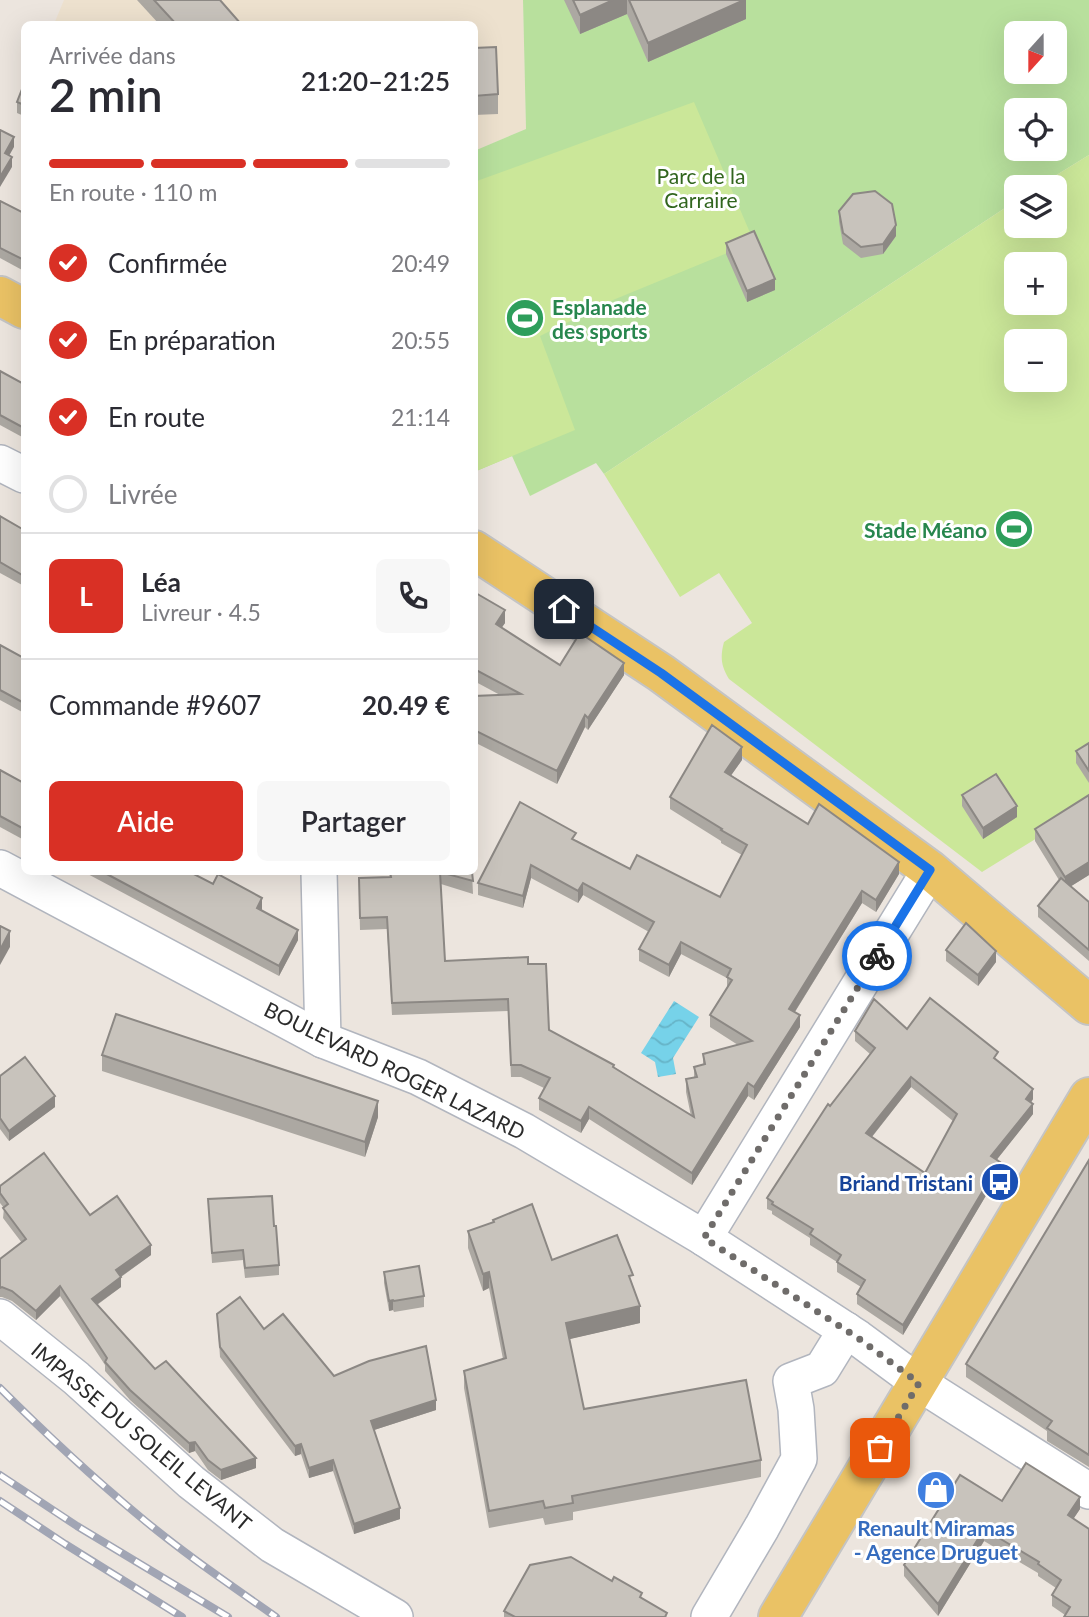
<!DOCTYPE html>
<html lang="fr">
<head>
<meta charset="utf-8">
<style>
  :root { --surface:#fff; --page:#f7f7f7; --text:#2b2b33; --muted:#7c7c81; --line:#e1e1e2; --accent:#d93025 }
  body { margin:0; font-family:Lato,sans-serif; background:var(--page); color:var(--text); height:100vh; display:flex; flex-direction:column; font-size:26px; white-space:nowrap }
  * { box-sizing:border-box; margin:0 }
  p { font-size:23px; color:var(--muted) }
  .icon { flex:none; width:38px; height:38px; fill:none; stroke:currentColor; stroke-width:2; stroke-linecap:round; stroke-linejoin:round }
  .map { position:relative; flex:1; overflow:hidden }
  .side { position:absolute; left:21px; top:21px; width:457px; height:854px; display:flex; flex-direction:column; background:var(--surface); border-radius:10px; box-shadow:0 7px 28px #0002 }
  .side>* { flex:none }
  .needle { width:46px; rotate:201deg }
  .fabs { position:absolute; left:1004px; top:21px; display:grid; gap:14px }
  .fabs a { display:grid; place-items:center; width:63px; height:63px; border-radius:10px; background:var(--surface); box-shadow:0 7px 28px #0002; font-size:35px }
  .pin { position:absolute; display:grid; place-items:center; width:60px; height:60px; color:#fff; margin:-30px; border-radius:14px; box-shadow:0 4px 10px #0006 }
  .courier { position:absolute; display:grid; place-items:center; width:70px; height:70px; margin:-35px; border:5px solid #1a73e8; border-radius:50%; background:#fff; color:#222; box-shadow:0 2px 9px #0007 }
  .summary em { font-style:normal; font-weight:600 }
  .summary div { display:flex; flex-direction:column-reverse }
  .summary { display:flex; align-items:center; justify-content:space-between; height:119px; padding:0 28px }
  h1 { font-size:46px; font-weight:600; line-height:52px }
  .bar { display:grid; grid-template-columns:repeat(4,1fr); gap:10px 7px; align-content:center; height:84px; padding:0 28px }
  .bar i { height:9px; border-radius:5px; background:var(--line) }
  .bar .current { background:var(--accent) }
  .bar p { grid-column:span 4 }
  .line { display:flex; align-items:center; gap:18px; padding:0 28px; border-top:2px solid var(--line) }
  .line div { flex:1 }
  .round { display:grid; place-items:center; flex:none; width:74px; height:74px; border-radius:10px; background:var(--page) }
  ol { padding:0 28px; list-style:none }
  li { display:flex; align-items:center; gap:21px; height:77px }
  li p { margin-inline-start:auto }
  li .icon { padding:7px; border-radius:50%; background:var(--accent); color:#fff; stroke-width:4 }
  li:last-child { color:var(--muted) }
  li i { width:38px; height:38px; border:4px solid var(--line); border-radius:50% }
  .primary-button { display:flex; gap:14px; margin-top:auto; padding:14px 28px }
  .primary-button a { flex:1; height:80px; border-radius:10px; background:var(--accent); color:#fff; font-size:28px; font-weight:600; line-height:80px; text-align:center }
  .primary-button a+a { background:var(--page); color:var(--text) }
  .map>svg:first-child { display:block }
  .education { fill:#ede1ce }
  .park { fill:#b8e09d; fill-rule:evenodd }
  .pitch { fill:#cbe799; fill-rule:evenodd }
  .water { fill:url(#water-waves) }
  .lines { fill:none; stroke-linecap:round; stroke-linejoin:round }
  .minor-casing { stroke:#b1b5be; stroke-width:38 }
  .primary-casing { stroke:#c4c4c4; stroke-width:42 }
  .minor { stroke:#fff; stroke-width:35 }
  .primary { stroke:#eac265; stroke-width:38 }
  .rail-casing { stroke:#a1a5b4; stroke-width:8 }
  .rail { stroke:#fff; stroke-width:5; stroke-dasharray:16; stroke-linecap:butt }
  .wall { fill:#aca8a2; fill-rule:evenodd }
  .shaded-wall { fill:#8c8884 }
  .building { fill:#c8c3bc; stroke:#8c8884; stroke-width:2; fill-rule:evenodd }
  .done { stroke:#6f6c6a; stroke-width:7; stroke-dasharray:0 12.6 }
  .route { stroke:#1a73e8; stroke-width:9 }
  .labels { text-anchor:middle; dominant-baseline:central; stroke-width:6; stroke-linejoin:round; paint-order:stroke }
  .park-label { font-size:21px; fill:#31651e; stroke:#fff }
  .leisure-label { font-size:21px; font-weight:bold; fill:#27864d; stroke:#fff; text-anchor:start }
  .street-label { font-size:21px; fill:#2b2b2b; stroke:#fff }
  .transit-label { font-size:21px; font-weight:bold; fill:#164399; stroke:#fff; text-anchor:end }
  .shop-label { font-size:21px; font-weight:bold; fill:#366cbe; stroke:#fff }
</style>
</head>
<body>
<div class="map">
<svg width="1089" height="1617" viewBox="0 0 1089 1617">
  <defs>
    <pattern id="water-waves" width="16" height="10" patternUnits="userSpaceOnUse" patternTransform="scale(1.75)"><rect width="16" height="10" fill="#76d2e9"/><path d="M0 5q4-4 8 0t8 0" fill="none" stroke="#66b4c8"/></pattern>
  </defs>
  <rect width="100%" height="100%" fill="#ece5de"/>
  <path class="education" d="M64,0H523L526,129L474,151V24H54Z"/>
  <path class="park" d="M523,0H1089V155L1037,187H1017V200L604,474L596,463L530,496L512,456L474,472V151L526,129ZM1017,33H1055V72H1017ZM1017,110H1055V149H1017Z"/>
  <g class="pitch">
    <path d="M694,102L754,242L613,300L540,336L575,430L474,472V182Z"/>
    <path d="M1089,155V806L982,872L729,679C721,666 720,657 724,642L752,623L719,573L680,597L604,474L1017,200V226H1055V187H1037ZM1017,264H1055V303H1017ZM1017,341H1055V380H1017Z"/>
  </g>
  <path class="water" d="M674,1001L699,1017L673,1058L676,1074L658,1077L655,1062L641,1053Z"/>
  <g class="lines">
    <g class="minor-casing">
      <g id="minor">
        <path d="M0,463L24,475"/>
        <path d="M0,868L323,1040L418,1077L524,1131L704,1238L858,1338L919,1383L1089,1491"/>
        <path d="M319,872L323,1040"/>
        <path d="M704,1238L930,870"/>
        <path d="M0,1317L76,1378L191,1482L272,1545L395,1617"/>
        <path d="M709,1617L762,1527L799,1459L796,1409L791,1381L822,1369L846,1330"/>
      </g>
    </g>
    <g class="primary-casing">
      <g id="primary">
        <path d="M0,296L24,309"/>
        <path d="M474,550L661,673L930,870L1089,1005"/>
        <path d="M778,1617L1089,1097"/>
      </g>
    </g>
    <use href="#minor" class="minor"/>
    <use href="#primary" class="primary"/>
    <g class="rail-casing">
      <g id="rail">
        <path d="M0,1388C44,1432 90,1475 138,1515C182,1552 229,1584 276,1617"/>
        <path d="M0,1475L77,1526L228,1617"/>
        <path d="M0,1501L65,1544L182,1617"/>
      </g>
    </g>
    <use href="#rail" class="rail"/>
  </g>
  <g class="wall">
    <path d="M137,0H220L241,24H159Z"/>
    <path d="M564,0H746V19L648,62L627,14L580,34Z"/>
    <path d="M474,48L498,94V114L474,115Z"/>
    <path d="M24,84V116L17,113V102Z"/>
    <path d="M0,201L24,213V271L0,258Z"/>
    <path d="M839,211L896,236L883,254L861,258L843,244L839,222Z"/>
    <path d="M726,243L775,290L747,302L726,254Z"/>
    <path d="M0,371L24,384V438L0,425Z"/>
    <path d="M0,516L24,530V586L0,573Z"/>
    <path d="M474,592L505,623L501,628L560,665L624,675L588,730L585,727L557,784L474,742V696L500,695L474,681Z"/>
    <path d="M0,645L24,658V713L0,700Z"/>
    <path d="M1089,743V783L1076,763V751Z"/>
    <path d="M742,760L731,775L808,824L899,874L876,912L862,903L795,1012L800,1027L754,1100L748,1096L692,1185L589,1119L581,1133L539,1110V1098L544,1088L521,1077H511L508,1011L392,1015L387,929L360,930L359,891L390,877L389,872H472L473,894L441,884L445,961L528,964L549,1030L614,1067L691,1116L686,1092V1079L694,1078V1067L703,1064V1054L738,1045L710,1027V1015L727,989V978L681,954L669,977L639,961V949L649,932L583,895L578,903L531,878L523,908L478,895V883L576,840L630,869L720,897L742,855L721,843V841L670,809V797Z"/>
    <path d="M0,770L24,783V840L0,827Z"/>
    <path d="M962,795L1017,817L983,839L962,806Z"/>
    <path d="M1089,795V875L1071,886L1089,902V961L1038,917V906L1059,880L1035,841V829Z"/>
    <path d="M84,872H190L262,909V910L298,940L279,976Z"/>
    <path d="M946,950L996,962L978,986L946,961Z"/>
    <path d="M907,1029L998,1062L1033,1099L1031,1103L1033,1114L996,1160L1000,1172L903,1335L857,1304V1294L861,1287L837,1272V1262L810,1245V1238L772,1214V1211L767,1209V1198L830,1106L870,1054L855,1041V1031ZM911,1087L953,1121L925,1173L872,1137Z"/>
    <path d="M102,1055L378,1117L365,1157L102,1071Z"/>
    <path d="M0,1076L55,1107L9,1141L0,1129Z"/>
    <path d="M1089,1160V1467L1047,1441V1431L966,1377V1364Z"/>
    <path d="M0,1186L90,1215L151,1255L121,1277V1287L97,1305L155,1369L256,1468L221,1480L208,1470L195,1451L189,1453L130,1400L105,1371V1365L60,1296L36,1320L12,1301L2,1297H0V1259L22,1243L3,1218L4,1208L0,1203Z"/>
    <path d="M208,1199L274,1226L279,1265V1275L245,1278L243,1260L212,1263Z"/>
    <path d="M493,1220L552,1260L633,1286L640,1323L569,1339L584,1409L761,1460V1477L573,1512V1520L545,1525L543,1518L489,1528L464,1388V1371L503,1359L489,1288L483,1291L468,1248V1231L493,1223Z"/>
    <path d="M384,1272L424,1296V1307L394,1312L393,1310L389,1311L384,1283Z"/>
    <path d="M217,1314L264,1329L334,1376L436,1410L374,1430L400,1519L354,1534L333,1471L309,1478L301,1454L295,1456L220,1357Z"/>
    <path d="M1002,1501L1080,1509L1073,1519L1089,1617L1065,1615L1052,1606V1595L1056,1588L1038,1576V1573L984,1541L938,1616L904,1576V1565Z"/>
    <path d="M642,1599L667,1617H504V1611Z"/>
  </g>
  <g class="shaded-wall">
    <path d="M613,0H627V14L580,34V15Z"/>
    <path d="M744,0H746V19L648,62V43Z"/>
    <path d="M14,137V147L5,163V153Z"/>
    <path d="M12,157V167L0,187V177Z"/>
    <path d="M896,225V236L883,254V244Z"/>
    <path d="M775,279V290L747,302V291Z"/>
    <path d="M505,610V623L496,636V624Z"/>
    <path d="M624,663V675L588,730V718Z"/>
    <path d="M585,715V727L557,784V771Z"/>
    <path d="M742,747V760L725,784V772Z"/>
    <path d="M1017,806V817L983,839V828Z"/>
    <path d="M899,862V874L876,912V900Z"/>
    <path d="M1089,862V875L1065,890V877Z"/>
    <path d="M531,865V878L523,908V896Z"/>
    <path d="M583,883V895L578,903V891Z"/>
    <path d="M862,891V903L789,1021V1009Z"/>
    <path d="M262,898V909L257,919V908Z"/>
    <path d="M298,930V940L279,976V966Z"/>
    <path d="M10,931V947L0,965V950Z"/>
    <path d="M681,942V954L669,977V965Z"/>
    <path d="M996,951V962L978,986V975Z"/>
    <path d="M800,1015V1027L754,1100V1087Z"/>
    <path d="M911,1077V1087L866,1144V1133Z"/>
    <path d="M748,1083V1096L692,1185V1173Z"/>
    <path d="M1033,1089V1099L1026,1109V1099Z"/>
    <path d="M55,1096V1107L9,1141V1131Z"/>
    <path d="M378,1101V1117L365,1157V1142Z"/>
    <path d="M1033,1104V1114L991,1167V1156Z"/>
    <path d="M589,1107V1119L581,1133V1121Z"/>
    <path d="M1000,1162V1172L903,1335V1325Z"/>
    <path d="M151,1245V1255L116,1280V1270Z"/>
    <path d="M489,1272V1288L483,1291V1274Z"/>
    <path d="M121,1277V1287L92,1308V1299Z"/>
    <path d="M60,1286V1296L36,1320V1311Z"/>
    <path d="M393,1300V1310L389,1311V1301Z"/>
    <path d="M640,1306V1323L566,1340V1323Z"/>
    <path d="M436,1400V1410L371,1431V1421Z"/>
    <path d="M195,1442V1451L189,1453V1443Z"/>
    <path d="M301,1444V1454L295,1456V1446Z"/>
    <path d="M256,1458V1468L221,1480V1470Z"/>
    <path d="M333,1460V1471L309,1478V1468Z"/>
    <path d="M1080,1497V1509L1068,1527V1515Z"/>
    <path d="M400,1508V1519L354,1534V1524Z"/>
    <path d="M984,1529V1541L938,1616V1604Z"/>
  </g>
  <g class="building">
    <path d="M154,0H220L241,24H176Z"/>
    <path d="M573,0H613L580,15Z"/>
    <path d="M629,0H744L648,43Z"/>
    <path d="M496,47L498,94L474,96V48Z"/>
    <path d="M24,84V105L17,102Z"/>
    <path d="M0,130L14,137L5,153L12,157L0,177Z"/>
    <path d="M875,191L892,204L896,225L883,244L861,247L843,233L839,211L853,194Z"/>
    <path d="M0,201L24,213V260L0,248Z"/>
    <path d="M754,231L775,279L747,291L726,243Z"/>
    <path d="M0,371L24,384V428L0,415Z"/>
    <path d="M0,516L24,530V576L0,562Z"/>
    <path d="M474,592L505,610L496,624L560,665L580,633L624,663L588,718L585,715L557,771L474,730V696L521,694L474,669Z"/>
    <path d="M0,645L24,658V703L0,690Z"/>
    <path d="M712,725L742,747L725,772L808,824L819,804L899,862L876,900L862,891L789,1009L800,1015L754,1087L748,1083L692,1173L589,1107L581,1121L539,1098L550,1078L521,1065H511L508,999L392,1003L387,917L360,918L359,878L391,877L390,872H472L473,881L440,872L445,961L528,957V964H546L549,1030L614,1065L613,1067L694,1117L686,1079L697,1077L694,1067L705,1064L703,1054L752,1041L710,1015L732,980L727,977L731,969L681,942L669,965L639,949L654,922L583,883L578,891L531,865L523,896L478,883L520,802L576,833L572,839L630,869L637,855L720,897L747,845L721,830L722,829L670,797Z"/>
    <path d="M1089,743V771L1076,751Z"/>
    <path d="M0,770L24,783V829L0,816Z"/>
    <path d="M996,774L1017,806L983,828L962,795Z"/>
    <path d="M1089,795V862L1065,877L1035,829Z"/>
    <path d="M103,872H190L213,884L218,874L262,898L257,908L298,930L279,966Z"/>
    <path d="M1061,878L1089,902V950L1038,906Z"/>
    <path d="M966,923L996,951L978,975L946,950Z"/>
    <path d="M0,926L10,931L0,950Z"/>
    <path d="M930,998L998,1052L994,1058L1033,1089L1026,1099L1033,1104L991,1156L1000,1162L903,1325L857,1294L865,1280L837,1262L841,1255L810,1234L813,1229L772,1204L773,1202L767,1198L828,1104L830,1106L875,1048L855,1031L874,999L907,1029ZM911,1077L957,1114L925,1173L866,1133Z"/>
    <path d="M116,1014L378,1101L365,1142L102,1055Z"/>
    <path d="M25,1057L55,1096L9,1131L0,1118V1076Z"/>
    <path d="M44,1153L90,1215L117,1196L151,1245L116,1270L121,1277L92,1299L155,1369L166,1361L256,1458L221,1470L208,1460L195,1442L189,1443L130,1390L105,1362L107,1358L60,1286L36,1311L12,1291L2,1287L0,1288V1259L26,1239L3,1208L8,1204L0,1193V1186Z"/>
    <path d="M1089,1160V1455L1047,1428L1052,1421L966,1364Z"/>
    <path d="M272,1196L274,1226H276L279,1265L245,1268L243,1250L212,1253L208,1199Z"/>
    <path d="M532,1204L552,1260L617,1235L633,1275L629,1276L640,1306L566,1323L584,1409L746,1380L761,1460L572,1496L573,1503L545,1508L543,1501L489,1511L464,1371L506,1358L489,1272L483,1274L468,1231L494,1222L493,1220Z"/>
    <path d="M419,1266L424,1296L394,1301L393,1300L389,1301L384,1272Z"/>
    <path d="M240,1297L264,1329L283,1314L334,1376L369,1361L426,1346L436,1400L371,1421L400,1508L354,1524L333,1460L309,1468L301,1444L295,1446L220,1347L217,1314Z"/>
    <path d="M1026,1463L1080,1497L1068,1515L1089,1529V1617H1064L1070,1607L1052,1595L1061,1580L1038,1564L1039,1562L984,1529L938,1604L904,1565L960,1475L1002,1501Z"/>
    <path d="M571,1557L612,1581L614,1577L642,1593L640,1597L667,1613L665,1617H515L504,1611L530,1565Z"/>
  </g>
  <g class="lines">
    <path class="done" d="M877,956L704,1238L858,1338L919,1383L880,1448"/>
    <path class="route" d="M564,609L661,673L930,870L877,956"/>
  </g>
  <defs>
    <g id="stadium-disc" transform="scale(2.0125)"><circle r="9.5" fill="#2e9e5b" stroke="#fff"/><path d="M0-5a6.5 5 0 1 0 0 10a6.5 5 0 1 0 0-10ZM-3.5-1.8h7v3.6h-7Z" fill="#fff"/></g>
    <g id="bus-disc" transform="scale(2.0125)"><circle r="9.5" fill="#1a4fb4" stroke="#fff"/><path d="M-5-6H5V4H4V6H2V4H-2V6H-4V4H-5ZM-3.5-4V0h7V-4ZM-3.5 1.2v1.5H-2V1.2ZM2 1.2v1.5H3.5V1.2Z" fill="#fff"/></g>
    <g id="shop-disc" transform="scale(2.0125)"><circle r="9.5" fill="#3f7fe0" stroke="#fff"/><path d="M-5-2.5h2.3a2.7 3.5 0 0 1 5.4 0H5L5.5 6h-11ZM-1.5-2.5h3a1.5 2.3 0 0 0-3 0Z" fill="#fff"/></g>
  </defs>
  <g fill-rule="evenodd">
    <use href="#stadium-disc" x="525" y="318"/>
    <use href="#stadium-disc" x="1014" y="529"/>
    <use href="#bus-disc" x="1000" y="1182"/>
    <use href="#shop-disc" x="936" y="1490"/>
  </g>
  <g class="labels">
    <g class="park-label">
      <text x="701" y="175">Parc de la<tspan x="701" dy="24">Carraire</tspan></text>
    </g>
    <g class="leisure-label">
      <text x="552" y="306">Esplanade<tspan x="552" dy="24">des sports</tspan></text>
      <text x="987" y="529" text-anchor="end">Stade Méano</text>
    </g>
    <g class="street-label">
      <text transform="translate(395 1070) rotate(26)">BOULEVARD ROGER LAZARD</text>
      <text transform="translate(142 1436) rotate(40)">IMPASSE DU SOLEIL LEVANT</text>
    </g>
    <g class="transit-label">
      <text x="973" y="1182">Briand Tristani</text>
    </g>
    <g class="shop-label">
      <text x="936" y="1527">Renault Miramas<tspan x="936" dy="24">- Agence Druguet</tspan></text>
    </g>
  </g>
</svg>
<div class="fabs">
<a><svg class="needle" viewBox="-14 -14 28 28"><path d="M0-13l5 13h-10z" fill="#e53935"/><path d="M0 13l5-13h-10z" fill="#7c7c81"/></svg></a>
<a><svg class="icon" aria-label="locate" viewBox="0 0 24 24"><circle cx="12" cy="12" r="6"/><path d="M12 2v4M12 18v4M2 12h4M18 12h4"/></svg></a>
<a><svg class="icon" aria-label="layers" viewBox="0 0 24 24"><path d="M12 4l9 5-9 5-9-5zM3 14l9 5 9-5"/></svg></a>
<a>+</a>
<a>−</a>
</div>
<div class="pin" style="left:880px;top:1448px;background:#ea580c"><svg class="icon" aria-label="bag" viewBox="0 0 24 24"><path d="M5 8h14l-1 12H6zM9 8a3 3 0 0 1 6 0"/></svg></div>
<div class="pin" style="left:564px;top:609px;background:#1f2937"><svg class="icon" aria-label="home" viewBox="0 0 24 24"><path d="M3 11l9-7 9 7M6 9v11h12V9"/></svg></div>
<div class="courier" style="left:877px;top:956px"><svg class="icon" aria-label="bike" viewBox="0 0 24 24"><circle cx="6" cy="16" r="4"/><circle cx="18" cy="16" r="4"/><path d="M6 16l4-8h5l3 8M10 8l3 8H6M13 5h3"/></svg></div>
<section class="side">
<div class="summary"><div><h1>2 min</h1><p>Arrivée dans</p></div><em>21:20–21:25</em></div>
<div class="bar"><i class="current"></i><i class="current"></i><i class="current"></i><i></i><p>En route · 110 m</p></div>
<ol>
<li><svg class="icon" aria-label="check" viewBox="0 0 24 24"><path d="M5 12l5 5 9-10"/></svg>Confirmée<p>20:49</p></li>
<li><svg class="icon" aria-label="check" viewBox="0 0 24 24"><path d="M5 12l5 5 9-10"/></svg>En préparation<p>20:55</p></li>
<li><svg class="icon" aria-label="check" viewBox="0 0 24 24"><path d="M5 12l5 5 9-10"/></svg>En route<p>21:14</p></li>
<li><i></i>Livrée</li>
</ol>
<div class="line" style="height:126px"><b class="round" style="background:var(--accent);color:#fff">L</b><div><b>Léa</b><p>Livreur · 4.5</p></div><a class="round"><svg class="icon" aria-label="phone" viewBox="0 0 24 24"><path d="M5 4h4l2 5-3 2q2 4 5 5l2-3 5 2v4C11 20 4 13 5 4z"/></svg></a></div>
<div class="line" style="height:91px"><div>Commande #9607</div><b>20.49 €</b></div>
<div class="primary-button"><a>Aide</a><a>Partager</a></div>
</section>
</div>
</body>
</html>
